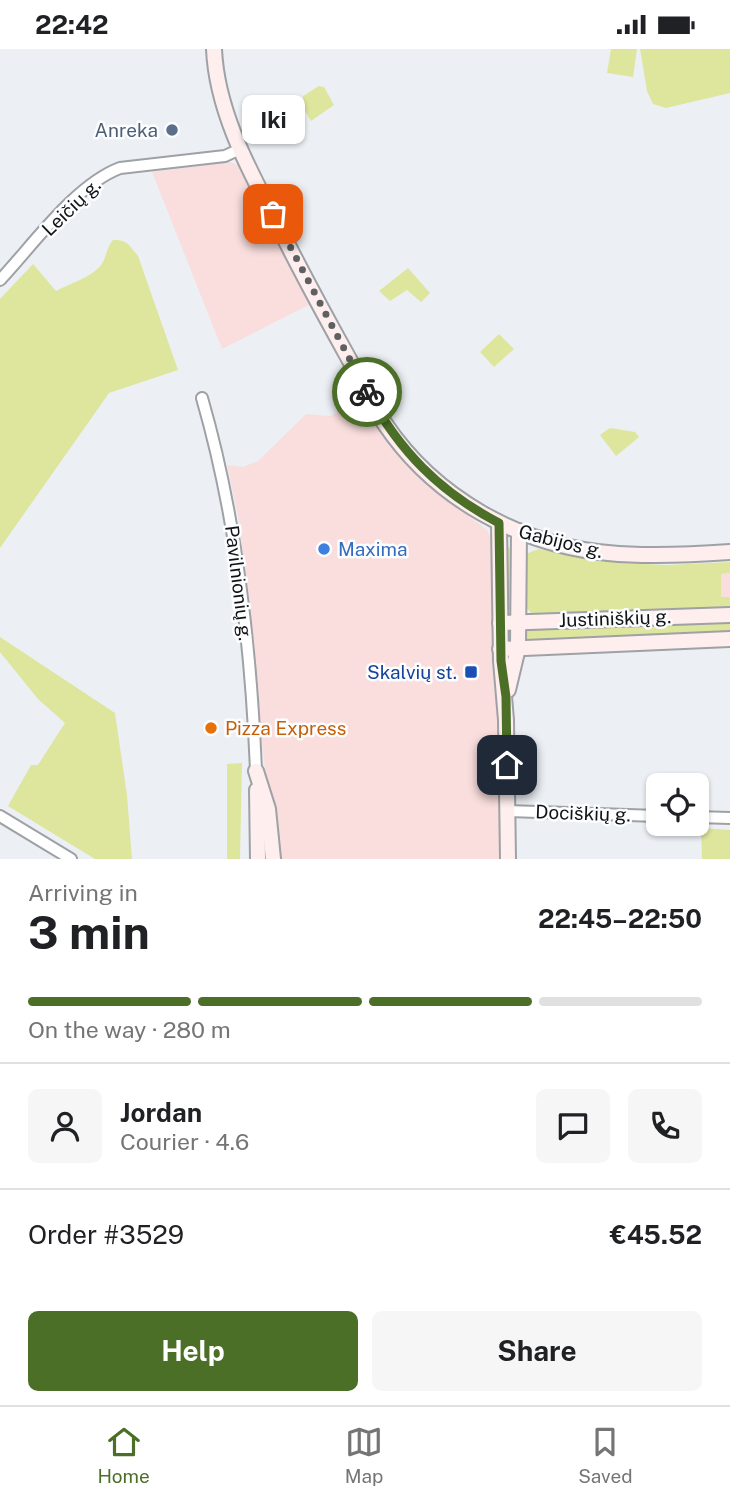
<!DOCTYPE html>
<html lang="en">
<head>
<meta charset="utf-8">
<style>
  :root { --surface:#fff; --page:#f6f6f6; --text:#202124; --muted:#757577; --line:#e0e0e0; --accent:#4c6f27 }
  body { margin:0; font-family:"Public Sans",sans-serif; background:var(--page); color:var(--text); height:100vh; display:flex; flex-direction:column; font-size:26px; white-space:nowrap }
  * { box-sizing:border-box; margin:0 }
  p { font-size:23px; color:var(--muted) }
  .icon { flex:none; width:38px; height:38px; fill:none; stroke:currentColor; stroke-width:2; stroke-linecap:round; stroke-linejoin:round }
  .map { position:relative; height:810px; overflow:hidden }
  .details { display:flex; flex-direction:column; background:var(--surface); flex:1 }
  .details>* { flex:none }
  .tools { position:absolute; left:646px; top:724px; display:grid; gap:14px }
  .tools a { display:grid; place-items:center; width:63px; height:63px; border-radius:10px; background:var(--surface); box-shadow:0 2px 5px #0004; font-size:35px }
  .pin { position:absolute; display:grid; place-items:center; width:60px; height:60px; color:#fff; margin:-30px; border-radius:14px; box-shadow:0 4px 10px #0006 }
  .courier { position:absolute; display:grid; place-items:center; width:70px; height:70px; margin:-35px; border:5px solid #4c6f27; border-radius:50%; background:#fff; color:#222; box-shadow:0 2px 9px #0007 }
  .bubble { position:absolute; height:49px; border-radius:10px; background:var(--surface); box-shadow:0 2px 5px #0004; font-size:23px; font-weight:700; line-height:49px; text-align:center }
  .head em { font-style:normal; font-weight:700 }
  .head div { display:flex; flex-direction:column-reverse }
  .head { display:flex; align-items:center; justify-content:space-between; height:119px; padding:0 28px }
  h1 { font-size:46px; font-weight:700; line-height:52px }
  .bar { display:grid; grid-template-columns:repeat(4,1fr); gap:10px 7px; align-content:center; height:84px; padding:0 28px }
  .bar i { height:9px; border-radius:5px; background:var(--line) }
  .bar .current { background:var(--accent) }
  .bar p { grid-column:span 4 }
  .line { display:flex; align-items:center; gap:18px; padding:0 28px; border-top:2px solid var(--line) }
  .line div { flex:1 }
  .round { display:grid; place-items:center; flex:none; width:74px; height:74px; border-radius:10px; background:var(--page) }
  .button { display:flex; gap:14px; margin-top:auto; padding:14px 28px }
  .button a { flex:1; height:80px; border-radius:10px; background:var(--accent); color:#fff; font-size:28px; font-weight:700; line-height:80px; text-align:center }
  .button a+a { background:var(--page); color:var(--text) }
  .status { display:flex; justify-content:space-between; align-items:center; height:49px; padding:0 35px; background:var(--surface); direction:ltr }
  .status svg { height:19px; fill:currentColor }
  .tabs { display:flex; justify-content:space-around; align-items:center; height:98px; border-top:2px solid var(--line); background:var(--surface); font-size:19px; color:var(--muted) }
  .tabs a { display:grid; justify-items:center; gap:4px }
  .tabs .current { color:var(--accent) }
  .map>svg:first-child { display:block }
  .commercial { fill:#f9dedd }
  .green { fill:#dee59c }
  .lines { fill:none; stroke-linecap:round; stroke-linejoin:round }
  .street-casing { stroke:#9ea1a5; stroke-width:14 }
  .secondary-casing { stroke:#9ea1a5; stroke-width:18 }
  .street { stroke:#fff; stroke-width:10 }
  .secondary { stroke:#feeeed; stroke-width:14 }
  .done { stroke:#5e6062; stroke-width:7; stroke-dasharray:0 12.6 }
  .route { stroke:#4c6f27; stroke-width:9 }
  .service-dot { fill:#5c6f8a; stroke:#fbfdff; stroke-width:2.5 }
  .shop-dot { fill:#3f7fe0; stroke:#fbfdff; stroke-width:2.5 }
  .transit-dot { fill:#1a4fb4; stroke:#fbfdff; stroke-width:2.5 }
  .food-dot { fill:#e8710a; stroke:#fbfdff; stroke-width:2.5 }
  .labels { text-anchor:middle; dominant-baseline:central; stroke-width:5; stroke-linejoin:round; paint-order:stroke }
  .service-label { font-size:19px; fill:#4e5e75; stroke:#fbfdff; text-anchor:end }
  .street-label { font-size:19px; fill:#111314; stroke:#fbfdff }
  .shop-label { font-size:19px; fill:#366cbe; stroke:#fbfdff; text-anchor:start }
  .transit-label { font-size:19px; fill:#164399; stroke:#fbfdff; text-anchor:end }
  .food-label { font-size:19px; fill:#c56008; stroke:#fbfdff; text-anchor:start }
</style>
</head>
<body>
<div class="status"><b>22:42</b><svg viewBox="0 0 49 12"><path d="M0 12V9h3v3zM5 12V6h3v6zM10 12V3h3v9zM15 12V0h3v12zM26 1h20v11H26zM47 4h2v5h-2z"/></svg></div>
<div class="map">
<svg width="730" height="810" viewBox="0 0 730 810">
  <rect width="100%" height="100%" fill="#ecf0f4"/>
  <g class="commercial">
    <path d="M230,113L240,117L313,254L222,300L152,123Z"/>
    <path d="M362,350L393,398L420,430L487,481L491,490L494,509L492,615L499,671L501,810H279L280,800L274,761L268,744L257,653L249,559L239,472L227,416L243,418L258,412L306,365L330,367Z"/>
    <path d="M730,524V548L721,549V525Z"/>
  </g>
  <g class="green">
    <path d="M611,0H637L633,28L607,24Z"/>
    <path d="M640,0H730V44L666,59L653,55L647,42Z"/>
    <path d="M319,37L324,38L334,56L311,72L304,60L303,47Z"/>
    <path d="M113,191C127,190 130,197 138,207L178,321L109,344L0,499V250L33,215L56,242C69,235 92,228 101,216C107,208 106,199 113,191Z"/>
    <path d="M408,219L430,244L421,253L407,241L390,252L379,242Z"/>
    <path d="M499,285L514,300L494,318L480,303Z"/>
    <path d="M610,379L635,383L639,388L616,407L600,386Z"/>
    <path d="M507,497L511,500L512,559L508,562L506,561Z"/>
    <path d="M538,500L621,514L667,516L730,513V524L721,525V548H730V560L539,567L532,565L525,557L524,510L526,505Z"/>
    <path d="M730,572V584L528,593L524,587L529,580Z"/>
    <path d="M0,588L115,664L127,746L132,810H95L8,757L31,716H38L65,674L38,650L0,603Z"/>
    <path d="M242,714L240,810H227V715Z"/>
    <path d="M701,779L730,781V810H702Z"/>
  </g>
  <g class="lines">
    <g class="street-casing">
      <g id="street">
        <path d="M0,231C33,196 75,136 120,119L225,107L240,100"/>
        <path d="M202,349C237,470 251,596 256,722"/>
        <path d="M507,762L658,767"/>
        <path d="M0,767L71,810"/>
        <path d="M696,768L730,769"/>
      </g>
    </g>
    <g class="secondary-casing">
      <g id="secondary">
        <path d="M214,0C217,72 260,139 291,202C310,239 329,274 349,310C361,332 371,355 385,375C435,449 519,496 608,504C648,508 689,506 730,503"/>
        <path d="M499,474L501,612L506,671L508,810"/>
        <path d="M500,574L730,566"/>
        <path d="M500,600L730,590"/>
        <path d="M508,641L518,599L519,482"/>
        <path d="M256,722L268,760L273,810"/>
        <path d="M257,741L258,810"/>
      </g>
    </g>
    <use href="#street" class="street"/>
    <use href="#secondary" class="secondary"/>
  </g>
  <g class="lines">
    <path class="done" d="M273,165L367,343"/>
    <path class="route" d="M367,343C400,402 438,442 499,474L501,612L506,648L507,716"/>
  </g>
  <circle class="service-dot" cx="172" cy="81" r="7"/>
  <circle class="shop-dot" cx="324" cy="500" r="7"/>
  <rect class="transit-dot" x="464" y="616" width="14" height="14" rx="3.5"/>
  <circle class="food-dot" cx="211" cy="679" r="7"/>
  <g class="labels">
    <g class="service-label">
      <text x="158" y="81">Anreka</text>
    </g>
    <g class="street-label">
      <text transform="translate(71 158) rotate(-44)">Leičių g.</text>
      <text transform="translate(561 492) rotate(14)">Gabijos g.</text>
      <text transform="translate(239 534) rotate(83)">Pavilnionių g.</text>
      <text transform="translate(615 569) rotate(-2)">Justiniškių g.</text>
      <text transform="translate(583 764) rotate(2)">Dociškių g.</text>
    </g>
    <g class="shop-label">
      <text x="338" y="500">Maxima</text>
    </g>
    <g class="transit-label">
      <text x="457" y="623">Skalvių st.</text>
    </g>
    <g class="food-label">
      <text x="225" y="679">Pizza Express</text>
    </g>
  </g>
</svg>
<div class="tools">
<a><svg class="icon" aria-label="locate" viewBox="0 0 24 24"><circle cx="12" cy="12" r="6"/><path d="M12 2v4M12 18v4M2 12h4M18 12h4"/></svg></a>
</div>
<div class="pin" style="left:273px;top:165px;background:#ea580c"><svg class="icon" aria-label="bag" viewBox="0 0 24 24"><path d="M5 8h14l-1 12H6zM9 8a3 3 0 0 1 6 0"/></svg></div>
<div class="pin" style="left:507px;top:716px;background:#1f2937"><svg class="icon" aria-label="home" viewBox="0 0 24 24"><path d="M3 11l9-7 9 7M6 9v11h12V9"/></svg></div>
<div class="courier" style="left:367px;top:343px"><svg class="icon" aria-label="bike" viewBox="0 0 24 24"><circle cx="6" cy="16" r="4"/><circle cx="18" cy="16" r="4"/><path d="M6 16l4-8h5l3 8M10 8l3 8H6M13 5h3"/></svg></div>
<div class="bubble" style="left:242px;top:46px;width:63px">Iki</div>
</div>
<section class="details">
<div class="head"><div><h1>3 min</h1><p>Arriving in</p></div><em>22:45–22:50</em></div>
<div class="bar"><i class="current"></i><i class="current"></i><i class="current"></i><i></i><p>On the way · 280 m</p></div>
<div class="line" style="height:126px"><a class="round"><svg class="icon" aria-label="person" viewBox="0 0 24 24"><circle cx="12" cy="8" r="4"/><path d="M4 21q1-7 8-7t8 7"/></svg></a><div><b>Jordan</b><p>Courier · 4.6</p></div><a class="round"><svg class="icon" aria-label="chat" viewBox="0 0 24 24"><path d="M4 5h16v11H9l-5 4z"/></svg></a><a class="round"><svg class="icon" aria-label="phone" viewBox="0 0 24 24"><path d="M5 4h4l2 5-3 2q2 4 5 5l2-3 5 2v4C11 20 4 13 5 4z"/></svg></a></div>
<div class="line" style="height:91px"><div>Order #3529</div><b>€45.52</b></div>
<div class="button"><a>Help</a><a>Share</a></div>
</section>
<nav class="tabs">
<a class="current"><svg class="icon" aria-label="home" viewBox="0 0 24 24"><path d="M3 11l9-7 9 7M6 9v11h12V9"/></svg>Home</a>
<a><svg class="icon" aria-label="map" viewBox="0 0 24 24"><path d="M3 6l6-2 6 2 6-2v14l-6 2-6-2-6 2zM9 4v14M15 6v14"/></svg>Map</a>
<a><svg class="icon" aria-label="saved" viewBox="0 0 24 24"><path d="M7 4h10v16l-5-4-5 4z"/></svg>Saved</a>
</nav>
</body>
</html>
